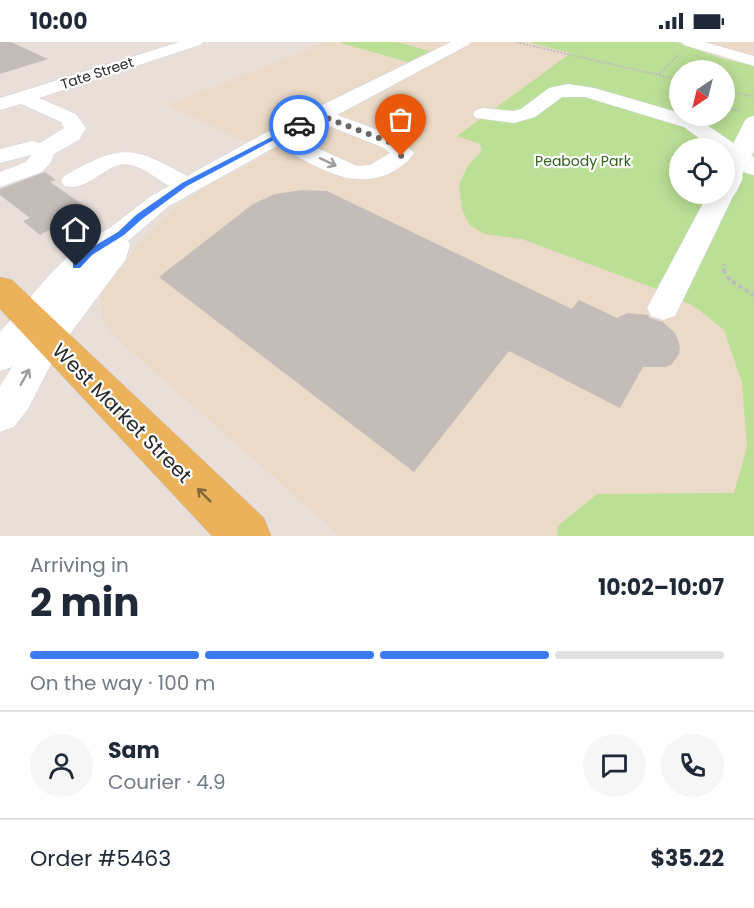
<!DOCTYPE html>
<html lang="en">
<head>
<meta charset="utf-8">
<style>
  :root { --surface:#fff; --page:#f6f6f7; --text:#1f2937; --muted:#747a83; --line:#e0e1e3; --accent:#3a7bf4 }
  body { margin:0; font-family:Poppins,sans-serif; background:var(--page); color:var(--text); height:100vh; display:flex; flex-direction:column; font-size:22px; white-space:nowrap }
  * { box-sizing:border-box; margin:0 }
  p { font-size:20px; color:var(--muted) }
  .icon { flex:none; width:33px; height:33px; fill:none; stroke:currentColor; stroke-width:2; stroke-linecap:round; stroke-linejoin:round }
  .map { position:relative; height:494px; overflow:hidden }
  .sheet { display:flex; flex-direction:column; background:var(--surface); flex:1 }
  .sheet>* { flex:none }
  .needle { width:39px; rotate:215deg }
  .fabs { position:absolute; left:669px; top:18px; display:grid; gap:12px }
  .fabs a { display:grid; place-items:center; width:66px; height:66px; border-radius:50%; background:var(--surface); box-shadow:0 3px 15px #0003; font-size:30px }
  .pin { position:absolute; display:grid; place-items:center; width:51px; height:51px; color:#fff; margin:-62px -26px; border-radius:50% 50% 50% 0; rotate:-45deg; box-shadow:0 0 6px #0007 }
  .pin .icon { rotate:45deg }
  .courier { position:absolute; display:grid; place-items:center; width:60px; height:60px; margin:-30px; border:4px solid #3a7bf4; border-radius:50%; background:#fff; color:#222; box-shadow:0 2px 8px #0007 }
  .headline em { font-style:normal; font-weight:700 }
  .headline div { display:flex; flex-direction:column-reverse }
  .headline { display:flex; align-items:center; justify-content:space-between; height:102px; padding:0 30px }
  h1 { font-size:39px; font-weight:700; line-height:45px }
  .bar { display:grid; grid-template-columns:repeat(4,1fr); gap:9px 6px; align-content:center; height:72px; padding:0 30px }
  .bar i { height:8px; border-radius:4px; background:var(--line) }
  .bar .selected { background:var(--accent) }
  .bar p { grid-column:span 4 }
  .line { display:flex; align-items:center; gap:15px; padding:0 30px; border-top:2px solid var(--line) }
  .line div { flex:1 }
  .round { display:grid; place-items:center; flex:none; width:63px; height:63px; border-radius:32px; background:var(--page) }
  .status { display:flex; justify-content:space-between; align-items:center; height:42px; padding:0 30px; background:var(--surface); direction:ltr }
  .status svg { height:16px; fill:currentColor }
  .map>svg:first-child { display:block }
  .education { fill:#ebdac7; fill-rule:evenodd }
  .green { fill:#badf95; fill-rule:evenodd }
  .building { fill:#c4bcb8 }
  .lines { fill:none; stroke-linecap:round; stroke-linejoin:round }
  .minor-casing { stroke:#ced4e0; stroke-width:1 }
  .major-casing { stroke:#bebebe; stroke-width:1 }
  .path-far2 { stroke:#bebebe; stroke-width:2; stroke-dasharray:2 1.5; stroke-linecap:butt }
  .path-far1 { stroke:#bebebe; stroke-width:3; stroke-dasharray:4 2; stroke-linecap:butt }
  .path { stroke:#bebebe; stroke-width:4; stroke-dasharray:4.5 3; stroke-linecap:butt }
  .minor { fill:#fff; fill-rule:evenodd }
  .major { fill:#ebb25b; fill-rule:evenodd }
  .minor-bridge-far1-casing { stroke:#ced4e0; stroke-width:22; stroke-linecap:butt }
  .minor-bridge-casing { stroke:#ced4e0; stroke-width:28; stroke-linecap:butt }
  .minor-bridge-far1 { stroke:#fff; stroke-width:22 }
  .minor-bridge { stroke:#fff; stroke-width:27 }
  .oneway { stroke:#9e9e9e }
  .oneway2 { stroke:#7f663e }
  .route { fill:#3a7bf4 }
  .done { stroke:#6b6765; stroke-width:6; stroke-dasharray:0 10.8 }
  .labels { text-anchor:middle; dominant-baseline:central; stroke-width:4.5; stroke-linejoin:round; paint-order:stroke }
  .far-street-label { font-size:14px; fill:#272727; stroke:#fff }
  .far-park-label { font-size:14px; fill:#34601b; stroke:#fff }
  .near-street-label { font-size:20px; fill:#272727; stroke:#fff }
</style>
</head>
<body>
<div class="status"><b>10:00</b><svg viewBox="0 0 49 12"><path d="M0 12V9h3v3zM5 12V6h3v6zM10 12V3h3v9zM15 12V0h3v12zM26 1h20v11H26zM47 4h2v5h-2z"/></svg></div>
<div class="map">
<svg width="754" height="494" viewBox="0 0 754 494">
  <rect width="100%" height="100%" fill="#e9dfd8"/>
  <path class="education" d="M327,0H754V494H340L113,293L101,272V252L137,204L170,170L204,146L270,111L167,63ZM680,28H724V74H680ZM680,106H724V152H680Z"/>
  <g class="green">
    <path d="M344,0H397L430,9L408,20L341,1Z"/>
    <path d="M534,0H676L720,16L754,24V494H557L558,484L597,452L734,451L747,405L742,341L724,288L698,267L670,252L522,197L484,192L469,182L462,167L459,143L467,125L482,108L480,102L457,94L571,11L531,1ZM680,28H724V74H680ZM680,106H724V152H680Z"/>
  </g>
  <g class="building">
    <path d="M0,0H11L48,17L0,32Z"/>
    <path d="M45,130L56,138L50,140L89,167L40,193L23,179L30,176L0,153V147Z"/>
    <path d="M302,148L327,149L572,267L579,258L617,276L628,271L648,273L650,276L663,280L675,291L680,304L679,312L671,323L665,325H643L620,366L509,309L414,430L159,235L253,162L275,152Z"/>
  </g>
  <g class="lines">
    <g class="minor-casing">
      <g id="minor">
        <path d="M179,0H203L200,3L39,56L76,72L86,86L79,98L54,112L51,120L42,130L0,145V130L26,120L31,113L0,121V107L32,99L40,101L64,86L61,80L21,62L0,68V56Z"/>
        <path d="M451,0H471L468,3L337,73L400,96L414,111C409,119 402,124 394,129C353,152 313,122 277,104L169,164L128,199L130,203L126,217L60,305L28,367L14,385L0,390V344L12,325L0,329V290L53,229L79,204L111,185L151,154L169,144C157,137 144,126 131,123C108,117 90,151 64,144L61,139L64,134C121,102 131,103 187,134L267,90ZM321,81L384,106L390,111L370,123L357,124L293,95Z"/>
        <path d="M681,0H704L754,14V24L684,3Z"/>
        <path d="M568,42L594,46L680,71V74L698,77L754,115V133L746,131L724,115V106H712L684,85L585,55H562L535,75L514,81L476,76L473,72L476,68L483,66L513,69L521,67L549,46Z"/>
        <path d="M724,145L730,147L734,152L679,266L675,274L663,278L651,274L647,266L708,152H724Z"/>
      </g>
    </g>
    <g class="major-casing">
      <path id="major" d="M0,235L12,238L264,476L271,494H212L0,267Z"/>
    </g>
    <g class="path-far2">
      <path d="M516,0L680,38"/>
      <path d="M659,32L679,12"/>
      <path d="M724,48L754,55"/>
      <path d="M724,55V58"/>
      <path d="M724,65L739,69"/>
    </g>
    <path class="path-far1" d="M724,230V222"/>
    <path class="path" d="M723,228L730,238L754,253"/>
    <use href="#minor" class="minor"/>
    <use href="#major" class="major"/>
    <g class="minor-bridge-far1-casing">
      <path id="minor-bridge-far1" d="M728,136L754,85"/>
    </g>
    <g class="minor-bridge-casing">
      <path id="minor-bridge" d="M724,144L729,134"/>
    </g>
    <use href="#minor-bridge-far1" class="minor-bridge-far1"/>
    <use href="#minor-bridge" class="minor-bridge"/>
  </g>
  <defs><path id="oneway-shaft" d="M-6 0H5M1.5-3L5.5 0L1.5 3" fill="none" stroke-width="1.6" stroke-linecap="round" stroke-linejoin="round" transform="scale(1.5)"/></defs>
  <g class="oneway">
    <use href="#oneway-shaft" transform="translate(328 120) rotate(25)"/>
    <use href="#oneway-shaft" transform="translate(25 335) rotate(-61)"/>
  </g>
  <use class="oneway2" href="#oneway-shaft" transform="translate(204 453) rotate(-135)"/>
  <path class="route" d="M297,82L302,83L187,144L142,177L124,193L92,213L80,226H73V221L86,209L118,190L136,173L182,141Z"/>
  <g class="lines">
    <path class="done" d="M299,83L319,73L392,101L403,111L401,114"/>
  </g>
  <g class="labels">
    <g class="far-street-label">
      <text transform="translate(97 31) rotate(-18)">Tate Street</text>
    </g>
    <g class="far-park-label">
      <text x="583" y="119">Peabody Park</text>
    </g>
    <g class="near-street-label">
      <text transform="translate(122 371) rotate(45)">West Market Street</text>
    </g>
  </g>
</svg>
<div class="fabs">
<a><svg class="needle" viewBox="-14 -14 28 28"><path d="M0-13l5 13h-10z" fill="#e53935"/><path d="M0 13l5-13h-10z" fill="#747a83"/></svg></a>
<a><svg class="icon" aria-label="locate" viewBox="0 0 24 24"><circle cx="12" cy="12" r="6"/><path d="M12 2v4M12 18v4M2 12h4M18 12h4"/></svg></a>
</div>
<div class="pin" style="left:401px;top:114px;background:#ea580c"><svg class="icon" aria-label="bag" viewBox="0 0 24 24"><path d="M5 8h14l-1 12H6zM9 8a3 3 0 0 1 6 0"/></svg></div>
<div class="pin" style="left:76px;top:224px;background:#1f2937"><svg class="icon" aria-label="home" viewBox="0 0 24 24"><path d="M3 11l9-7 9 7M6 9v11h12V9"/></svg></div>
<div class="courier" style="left:299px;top:83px"><svg class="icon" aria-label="car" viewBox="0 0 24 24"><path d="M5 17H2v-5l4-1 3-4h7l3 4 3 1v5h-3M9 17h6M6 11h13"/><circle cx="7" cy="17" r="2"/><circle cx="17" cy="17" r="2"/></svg></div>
</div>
<section class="sheet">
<div class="headline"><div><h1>2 min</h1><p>Arriving in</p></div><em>10:02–10:07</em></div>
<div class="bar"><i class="selected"></i><i class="selected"></i><i class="selected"></i><i></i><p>On the way · 100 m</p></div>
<div class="line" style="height:108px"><a class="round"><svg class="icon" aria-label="person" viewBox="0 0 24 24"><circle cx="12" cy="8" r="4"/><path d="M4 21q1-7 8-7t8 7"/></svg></a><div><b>Sam</b><p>Courier · 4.9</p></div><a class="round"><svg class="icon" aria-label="chat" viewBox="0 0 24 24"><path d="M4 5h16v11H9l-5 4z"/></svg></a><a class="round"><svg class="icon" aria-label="phone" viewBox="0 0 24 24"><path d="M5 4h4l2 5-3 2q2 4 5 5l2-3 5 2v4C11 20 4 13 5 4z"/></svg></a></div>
<div class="line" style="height:78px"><div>Order #5463</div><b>$35.22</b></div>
</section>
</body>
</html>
